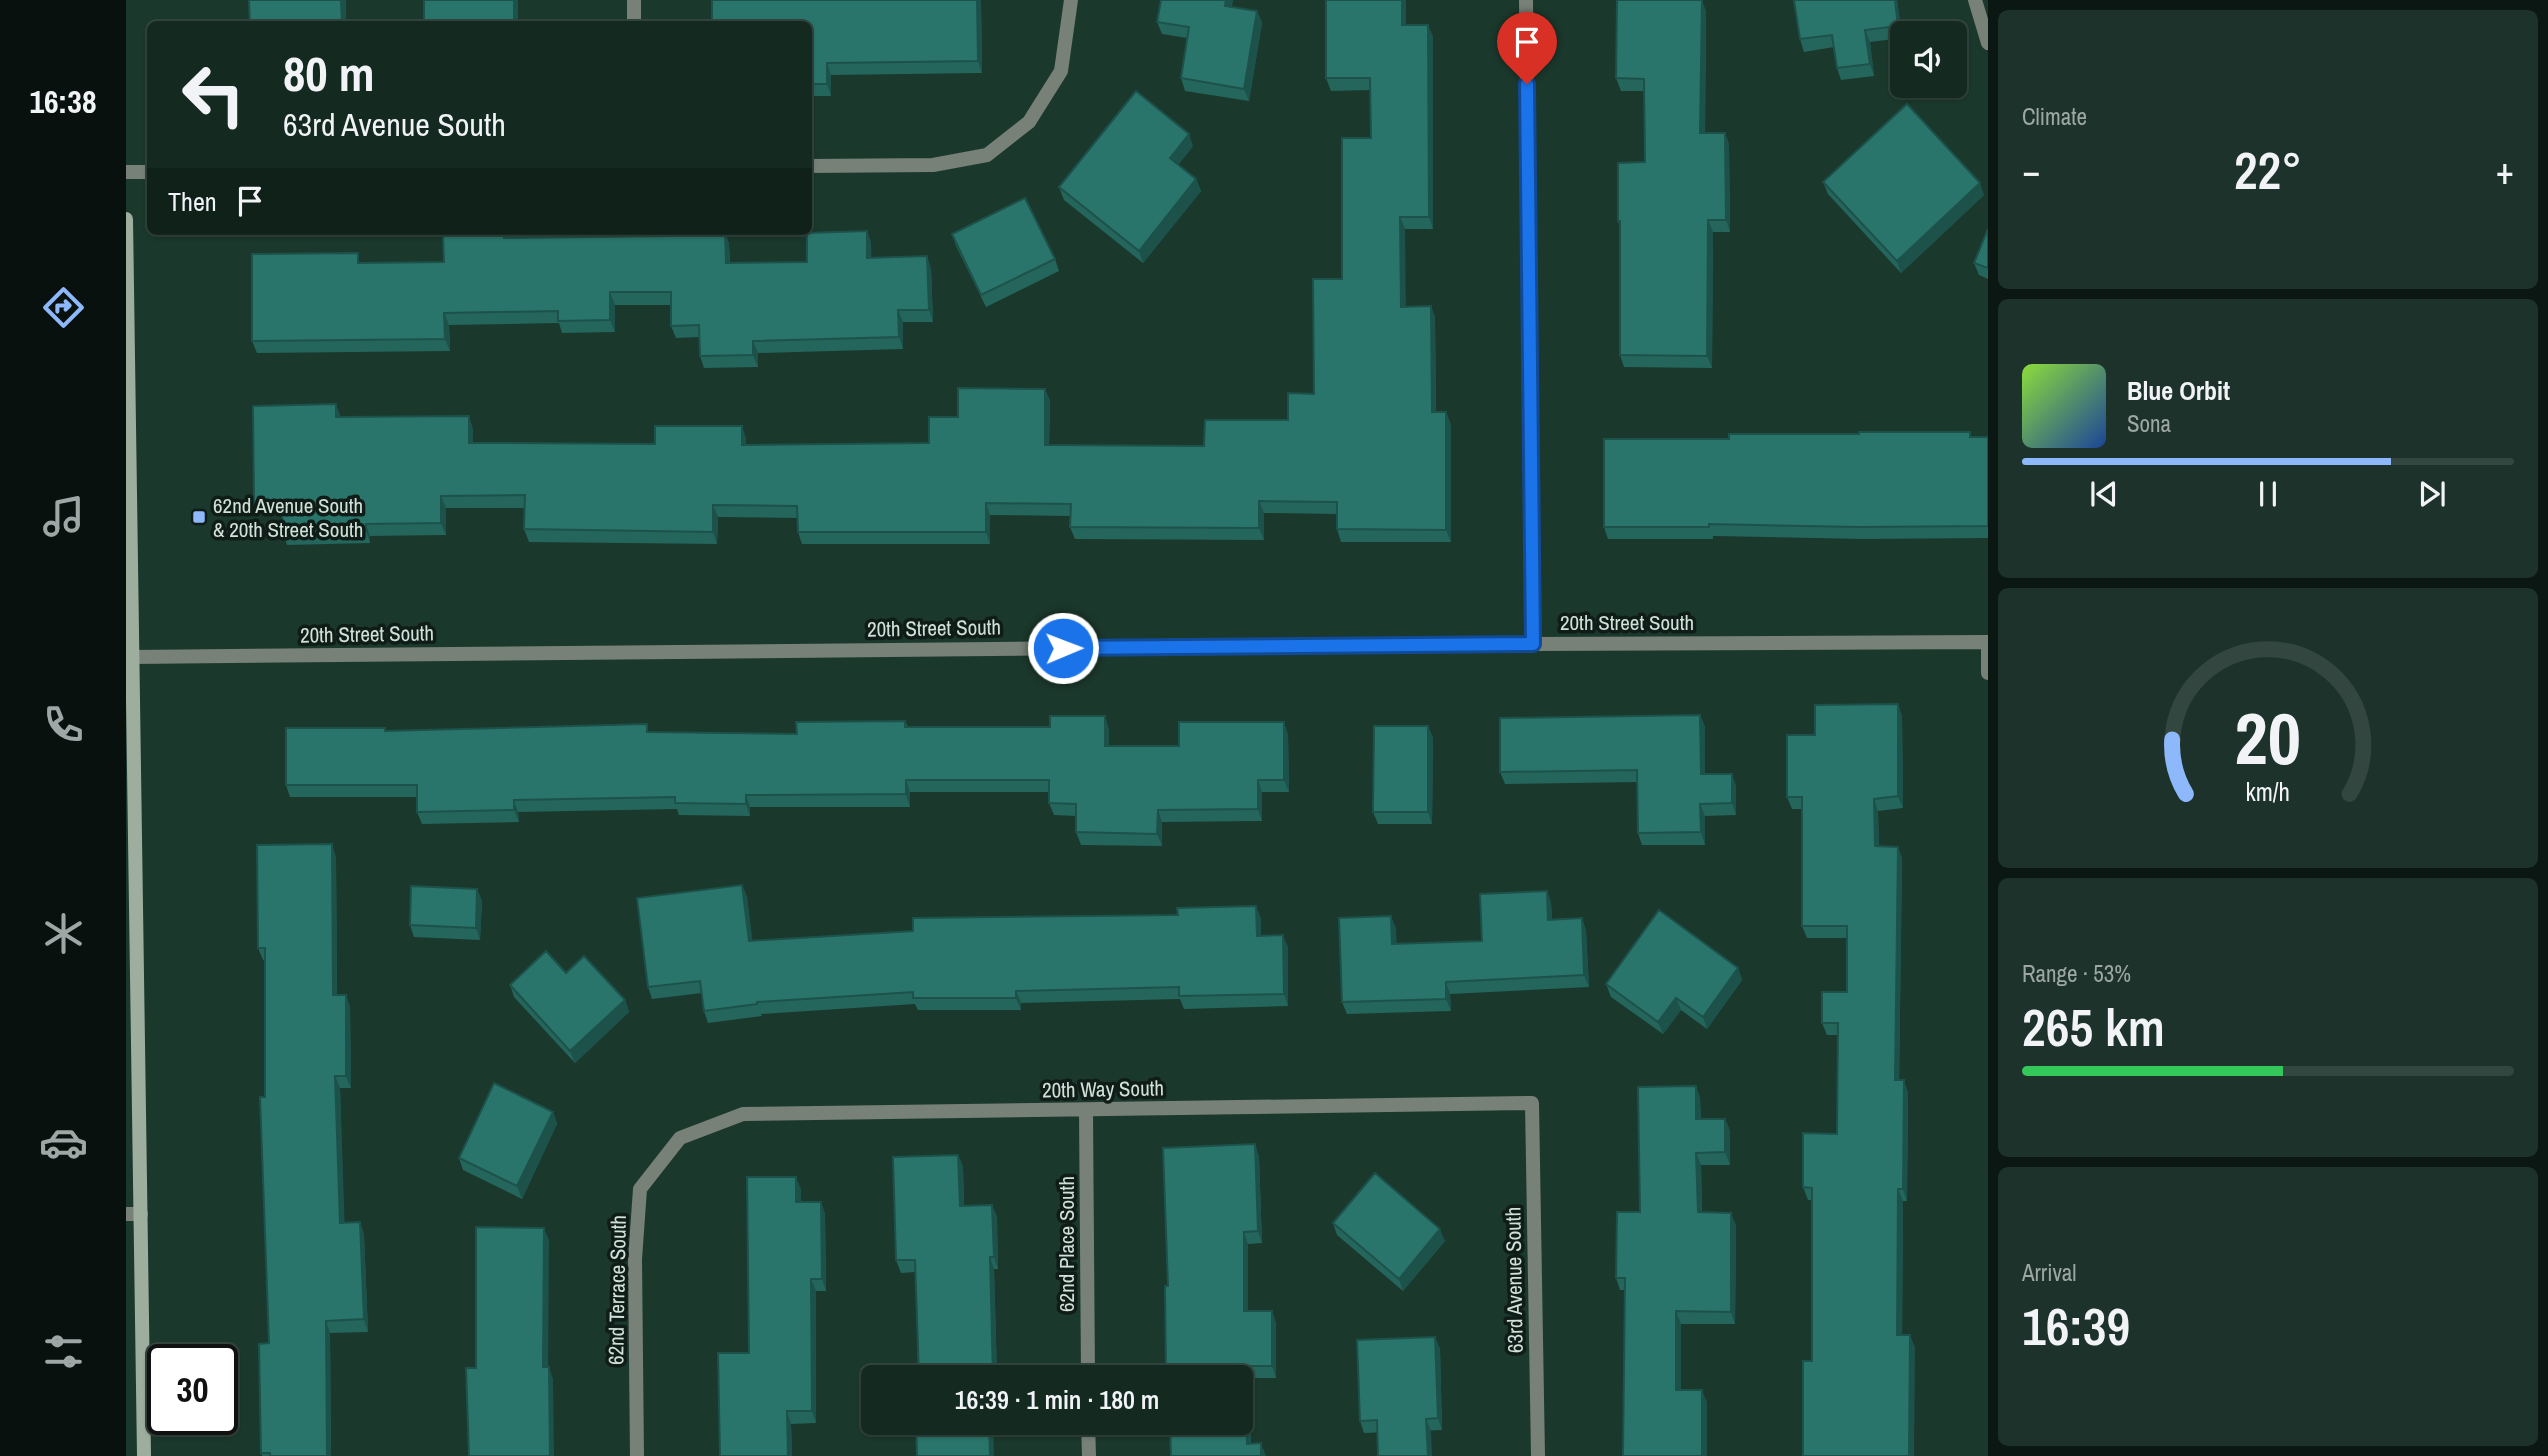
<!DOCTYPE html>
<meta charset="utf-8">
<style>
body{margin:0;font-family:"Archivo Narrow",sans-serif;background:#1d322a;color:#f1f3f6;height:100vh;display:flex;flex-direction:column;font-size:26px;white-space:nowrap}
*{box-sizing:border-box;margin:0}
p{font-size:23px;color:#9da7a5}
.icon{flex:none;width:38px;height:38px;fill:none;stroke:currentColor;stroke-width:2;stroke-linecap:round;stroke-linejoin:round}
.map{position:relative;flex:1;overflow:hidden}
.panel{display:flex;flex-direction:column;gap:10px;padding:10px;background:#0b1712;width:560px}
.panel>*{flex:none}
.hud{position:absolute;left:21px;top:21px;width:665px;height:214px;border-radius:10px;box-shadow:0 2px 5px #0004,0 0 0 2px #33463f;background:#142a21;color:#f1f3f6;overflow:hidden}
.buttons{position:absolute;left:1764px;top:21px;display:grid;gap:14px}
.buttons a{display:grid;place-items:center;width:77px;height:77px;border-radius:10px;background:#142a21;box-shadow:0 2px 5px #0004,0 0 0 2px #33463f;font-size:35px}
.speed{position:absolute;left:21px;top:1344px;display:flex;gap:14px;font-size:35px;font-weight:700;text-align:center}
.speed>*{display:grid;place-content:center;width:91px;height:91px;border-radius:50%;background:#142a21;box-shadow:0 2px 5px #0004,0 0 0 2px #33463f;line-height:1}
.speed .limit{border:4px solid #111;border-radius:10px;background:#fff;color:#111}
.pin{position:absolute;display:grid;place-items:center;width:60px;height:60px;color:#fff;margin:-72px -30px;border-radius:50% 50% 50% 0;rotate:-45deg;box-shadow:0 0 7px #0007}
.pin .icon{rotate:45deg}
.me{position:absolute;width:77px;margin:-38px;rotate:89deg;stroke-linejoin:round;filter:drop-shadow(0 0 5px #0008)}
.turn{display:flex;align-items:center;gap:24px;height:147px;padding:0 21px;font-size:32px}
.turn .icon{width:91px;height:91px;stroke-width:2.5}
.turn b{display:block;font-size:49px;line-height:60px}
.then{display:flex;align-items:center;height:66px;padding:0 21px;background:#0003;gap:14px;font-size:26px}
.big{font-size:52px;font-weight:600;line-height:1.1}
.panel .tile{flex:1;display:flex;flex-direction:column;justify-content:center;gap:10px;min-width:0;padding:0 24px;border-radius:10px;background:#1d322a}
.panel .dial{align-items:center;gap:0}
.dial svg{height:182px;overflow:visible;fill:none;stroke:#33463f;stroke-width:7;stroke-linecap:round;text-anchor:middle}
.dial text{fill:#f1f3f6;stroke:none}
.song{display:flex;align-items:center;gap:21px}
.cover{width:84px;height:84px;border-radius:10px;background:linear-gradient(135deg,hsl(90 70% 55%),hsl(220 70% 35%))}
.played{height:7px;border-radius:4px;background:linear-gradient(90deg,#8db9fc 75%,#33463f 75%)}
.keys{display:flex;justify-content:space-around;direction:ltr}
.heat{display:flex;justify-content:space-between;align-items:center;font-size:38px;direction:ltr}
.charge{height:10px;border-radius:5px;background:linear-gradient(90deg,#34c759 53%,#33463f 0)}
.trip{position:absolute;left:735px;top:1365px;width:392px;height:70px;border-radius:10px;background:#142a21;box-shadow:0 2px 5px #0004,0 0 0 2px #33463f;font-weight:600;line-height:70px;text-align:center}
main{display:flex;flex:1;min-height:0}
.menu{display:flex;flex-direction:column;width:126px;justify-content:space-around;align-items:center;background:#08110d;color:#9da7a5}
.menu .icon{width:49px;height:49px}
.menu .active{color:#8db9fc}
.menu b{font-size:32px;color:#f1f3f6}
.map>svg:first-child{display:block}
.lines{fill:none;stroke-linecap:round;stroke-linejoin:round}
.lane{stroke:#778177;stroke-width:14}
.street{stroke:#778177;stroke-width:14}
.secondary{stroke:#9eae9e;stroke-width:14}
.wall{fill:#24655c}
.shaded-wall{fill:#1d524b}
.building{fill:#2a756b;stroke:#1d524b;stroke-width:2}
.route-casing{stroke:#114b97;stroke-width:18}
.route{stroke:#1a73e8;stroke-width:12}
.poi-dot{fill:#8db9fc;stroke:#101c17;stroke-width:2.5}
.labels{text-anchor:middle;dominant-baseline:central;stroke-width:7;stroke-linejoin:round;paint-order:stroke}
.poi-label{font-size:21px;fill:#d0e1d9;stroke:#101c17;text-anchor:start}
.street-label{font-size:21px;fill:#d0e1d9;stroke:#101c17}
</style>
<main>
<nav class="menu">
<b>16:38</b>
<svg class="icon active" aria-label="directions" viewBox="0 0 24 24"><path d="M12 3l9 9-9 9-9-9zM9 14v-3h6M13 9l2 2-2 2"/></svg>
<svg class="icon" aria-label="music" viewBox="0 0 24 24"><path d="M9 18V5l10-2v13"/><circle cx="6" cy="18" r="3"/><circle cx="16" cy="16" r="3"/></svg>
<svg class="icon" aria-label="phone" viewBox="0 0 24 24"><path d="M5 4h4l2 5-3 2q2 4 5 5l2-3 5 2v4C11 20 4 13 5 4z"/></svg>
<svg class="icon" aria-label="climate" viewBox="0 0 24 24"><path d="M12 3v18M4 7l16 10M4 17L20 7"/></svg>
<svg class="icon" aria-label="car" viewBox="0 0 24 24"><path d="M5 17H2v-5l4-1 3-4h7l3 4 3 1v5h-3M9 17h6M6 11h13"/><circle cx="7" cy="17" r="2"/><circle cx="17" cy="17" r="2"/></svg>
<svg class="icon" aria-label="filters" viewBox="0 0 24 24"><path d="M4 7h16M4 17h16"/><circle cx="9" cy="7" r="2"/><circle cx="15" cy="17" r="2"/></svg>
</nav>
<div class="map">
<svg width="1862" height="1456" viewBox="0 0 1862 1456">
<rect width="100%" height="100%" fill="#1b382c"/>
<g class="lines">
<path class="lane" d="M0,1214h15"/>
<path class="street" d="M508,0v24
M1400,0l7,644
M1849,0l13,43
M682,166l125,-1 54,-10 42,-33 32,-51 10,-71
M0,172h24
M1862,642v31
M6,657l1401,-13 455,-2
M960,1110l2,267
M962,1423l1,33
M511,1456l-2,-197 5,-70 40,-51 63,-24 789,-11 6,353"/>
<path class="secondary" d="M0,219l18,1237"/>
</g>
<path class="wall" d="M855,0l1,73 -151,2v21h-23v-72z
M1035,0h72l-2,7 26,4 5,12 -13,78 -64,-10 -4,-13 6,-40 -25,-4 -5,-12z
M1280,0v25h22l5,12v192h-28v78l26,-1 4,12 1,94h10l5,13v117h-110l-4,-13v-15l-73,-1v27l-189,-1 -5,-12 1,-11 -81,-1v29h-188l-4,-12v-14l-80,-1 -1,27 -188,-2 -5,-13 1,-21h-79v27l-76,1v7l-83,2 -4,-12 -1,-20h-23l-5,-12 87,-84 132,12v14l182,1 91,-6v7l183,-2 29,-26 87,-28 5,12 -1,44 155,1 84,-26 26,-26 28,-115 29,-141 -1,-48 -39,1 -5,-13z
M1771,0l5,38 -32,4 4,34 -33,4 -4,-12 -3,-21 -30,5 -4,-13z
M1580,11l-1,122h20l4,12 1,87h-17l-1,136 -88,-1 -4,-12v-128l-2,-6 27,-59 -1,-71h-23l-5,-13z
M1067,146l-15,19 18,14 5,12 -58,72 -79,-63 -5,-13z
M1697,182l161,13 -83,78 -73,-79z
M1862,229v50l-9,-4 -5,-12z
M741,231l4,12v15l60,10 2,54h-30v27l-145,4v14l-54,1 -4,-12 -1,-19 -23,1 -5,-12v-21h-56v27l-53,1 -3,-10 -110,2 1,26 -193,2 -5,-12 109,-78 83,-1 62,-24 164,-2 55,-4 4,12 1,19 77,-1z
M826,234l103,25 4,12 -73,36 -30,-61z
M1844,432l1,5h17v101l-125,1 -150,-3v3h-105l-4,-12 125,-88 130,-5z
M1772,704l4,13 1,91 -25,3 1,35 19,1 4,12 -3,221 9,12 -1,109h-4l-1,134 13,12 -103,14v-161h-4l-5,-13 34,-53 1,-99h-11l-5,-12 25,-31v-54h-40l-5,-12v-117h-10l-5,-12 28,-62z
M1574,715l5,12v47l31,12v29l-31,1v29h-63l-4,-12 -1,-51 -132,2 -5,-12z
M779,721l3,6 201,2v17h70l109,-12 1,58h-27v29l-100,1v24l-81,-1 -5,-13v-16l-22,-1 -5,-12v-11h-139v15h-160v9l-71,-1 -2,-6 -159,3 1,10 -97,2 -5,-12v-15h-127l-4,-12 99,-57 1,3 411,3z
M1302,726l5,12 -1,86h-54l-5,-12z
M210,857l1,138h9l4,12 1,81h-11l4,135 16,-1 4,13 4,97 -38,1 1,123h-69l-1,-3 8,-110 -4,-246v-137h-2l-5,-12z
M616,885l5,12 5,44 509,-23v18l27,11v59l-104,3 -4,-10 -159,4v7h-103l-3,-6 -154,10 1,2 -54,7 -4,-12 -2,-18 -50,6 -4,-12z
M351,889l5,12 -2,39 -66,-3 -4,-12z
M1421,891l4,12 1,16 30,-1 4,13 3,56 -139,7 1,17 -104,3 -5,-12 54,-74v16l86,-3z
M1612,968l4,12 -35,49 -26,-19 -18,24 -52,-37 -5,-13z
M384,985l115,15 4,12 -54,51 -61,-66z
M1570,1086l4,12 1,21h24l5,12v34h-29l1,47 34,13 -1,99h-54v66l26,12v54l-83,-166h-4l-4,-12 24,-66z
M427,1112l4,12 -35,75 -59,-29 -4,-12z
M1129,1144l4,13 3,86 -14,1v67h24l4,13v54h-26l1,66 15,12 -96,-33 -2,-137z
M832,1155l5,12 1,39 28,-1 5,12 1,52h-4l3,108h-79l-2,-105 -15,1 -5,-13z
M675,1189v13h20l4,12 1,77h-10v132l-25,1 1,32h-72z
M1207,1223l112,18 -42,50 -66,-56z
M1309,1337l5,12 2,81 -78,3 -4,-12z"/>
<path class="shaded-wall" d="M215,0h5v24h-4z
M388,0h4v24h-4z
M851,0h4l1,73 -4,-12z
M1100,0h7l-3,18 -5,-12z
M1276,0h4v37l-4,-12z
M1576,0l4,11 -1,134 -5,-12z
M1769,0h2l5,37 -4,-11z
M1131,11l5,12 -13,78 -5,-12z
M1302,25l5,12v192l-4,-12z
M1739,30l5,12 4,34 -4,-12z
M701,63l4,12v21l-4,-12z
M1599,133l4,12 1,87 -4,-12z
M1063,134l4,12 -19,24 -4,-12z
M1070,179l5,12 -58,72 -4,-12z
M1854,183l4,12 -83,78 -4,-12z
M1274,217l5,12 1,90 -5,-12z
M1582,220l5,12 -1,136 -5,-12z
M741,231l4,12 1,27 -5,-12z
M599,232l4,12 1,31 -4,-12z
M801,256l4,12 2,54 -4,-12z
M484,292l5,13v27l-5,-12z
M1305,306l4,12 1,107 -4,-13z
M772,310l5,12v27l-4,-12z
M318,313l5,12 1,26 -5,-12z
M627,341l5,12v14l-5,-12z
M919,389l5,12 -1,56 -4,-12z
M210,404l5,13v12l-5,-12z
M1320,412l5,13v117l-5,-12z
M343,416l4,13v26l-4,-12z
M616,426l4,12v19l-4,-12z
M315,496l5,12v27l-5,-12z
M1133,501l5,12v27l-5,-12z
M860,503l4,12v29l-4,-12z
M587,505l5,12 -1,27 -4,-12z
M240,524l4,12v7l-4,-12z
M1772,704l4,13 1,91 -5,-12z
M1574,715l5,12v59l-4,-12z
M979,716l4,13v29l-4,-12z
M1158,722l4,12 1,58 -5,-12z
M1302,726l5,12 -1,86 -4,-12z
M1606,774l4,12v29l-4,-12z
M780,780l4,12v15l-4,-13z
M1132,780l4,12v29l-4,-12z
M620,795l4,12v9l-4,-12z
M1748,799l4,12 1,47 -4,-12z
M388,800l4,12 1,10 -5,-12z
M1574,804l5,12v29l-4,-13z
M1032,810l4,12v24l-5,-12z
M206,844l4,13 1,150 -4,-12z
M1772,847l4,12 -3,233 -4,-12z
M616,885l5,12 7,56 -5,-12z
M351,889l5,12 -2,39 -4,-12z
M1421,891l4,12 2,29 -5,-12z
M1130,906l5,12v30l-4,-12z
M1265,916l5,12 1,28 -5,-12z
M1456,918l4,13 3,56 -5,-12z
M1157,935l5,12v59l-4,-12z
M1612,968l4,12 -35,49 -4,-12z
M1320,982l4,12 1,17 -5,-12z
M890,991l5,12v7l-5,-12z
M220,995l4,12 1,81 -5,-12z
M1550,998l5,12 -18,24 -5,-12z
M499,1000l4,12 -54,51 -5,-12z
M209,1076l5,12 5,147 -5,-12z
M1778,1080l4,12 -1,109 -4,-12z
M1570,1086l4,12 1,33 -5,-12z
M427,1112l4,12 -35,75 -5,-13z
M1599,1119l5,12v34l-5,-13z
M1129,1144l4,13 3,86 -4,-12z
M1570,1153l5,12 1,60 -4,-13z
M832,1155l5,12 1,52 -4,-13z
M670,1177l5,12v25l-5,-12z
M1772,1189l5,12 -1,146 -5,-12z
M695,1202l4,12 1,77 -4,-12z
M866,1205l5,12 1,52 -4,-12z
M1605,1213l5,12 -1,99 -4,-12z
M234,1222l4,13 4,97 -4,-13z
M418,1228l5,12 -1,139 -5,-12z
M1314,1229l5,12 -42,50 -4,-12z
M1118,1232l4,12v80l-4,-13z
M864,1257l4,12 3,108h-4z
M685,1279l5,12v132l-4,-12z
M1146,1311l4,13v54l-4,-12z
M1550,1311l5,13v78l-5,-12z
M200,1321l4,12 1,123h-4z
M1784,1335l5,12 -1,109h-5z
M1309,1337l5,12 2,81 -4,-12z
M1119,1366l5,12 1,78 -4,-12z
M423,1367l4,12 1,77h-4z
M1576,1390l5,12v54h-5z
M661,1411l4,13 1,32h-4z
M1300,1419l5,12 1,25h-4z
M863,1423h4l1,33h-4z
M1135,1443l5,13h-5z"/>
<path class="building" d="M123,0h92l1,24h-92z
M298,0h90v24h-90z
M586,0h265l1,61 -151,2v21h-19v-60h-96z
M1035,0h65l-1,6 32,5 -13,78 -63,-11 8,-51 -32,-5z
M1200,0h76v25h26l1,192h-29l1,90 30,-1 1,106h14v118l-109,-1v-27l-78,-1v27l-189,-1 1,-23 -85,-1v29h-188l-1,-26 -84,-1v27l-189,-3 1,-34 -84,1v27l-75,1v7l-83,2 -1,-32h-28l-1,-95 83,-2v13l133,-1v27h30l156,1v-18h87v19l187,-2v-26h29v-29l87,1v56l159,1 1,-26h83v-27l26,1 -1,-115h29v-141h29l-1,-60h-44z
M1491,0h85l-2,133h25l1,87h-18l-1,136 -87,-1v-134h-2v-58l27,-1 -1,-83 -28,-1z
M1668,0h101l3,26 -33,4 5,34 -33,4 -5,-33 -32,4z
M1010,91l53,43 -19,24 26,21 -57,72 -80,-64z
M1781,104l73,79 -83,78 -74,-79z
M899,198l30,61 -74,36 -29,-61z
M1862,229v39l-14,-5z
M741,231v27l60,-2 2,54h-31l1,27 -146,4v14l-53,1 -1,-31 -28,1v-34h-61v28l-52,1v-10l-114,2 1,26 -193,2v-87l106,-1v10l86,-1 -1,-26 61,-1v3l166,-2v-3l55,-1 1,31 81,-1v-29z
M1733,432h111v5h18v89l-129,1 -150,-3v3h-105v-88h125v-5h130z
M1772,704v92l-24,3 1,47 23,1 -3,233h9l-1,109h-5l-1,146h13l-1,121h-106v-95h9v-173l-9,-1v-54l34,1 1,-111h-16v-31h25v-66h-45v-129h-15v-62h28v-30z
M1574,715l1,59h31v29l-32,1 1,28 -63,1 -1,-63 -137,2v-54z
M924,716h55v30h74v-24h105v58h-26v29l-100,1 -1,24 -81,-2v-28l-27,-1v-23h-143v14l-160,1v9l-71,-1v-6l-161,3v10l-97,2v-27h-131v-57h99v3l262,-7v8l150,2 -1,-12 109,-1v6h145z
M1248,726h54v86h-55z
M206,844l1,151h13v81h-11l5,147 20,-1 4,97 -38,2 1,135h-57v-3h-9l-2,-109 10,-1 -9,-246h5v-149h-7l-1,-103z
M616,885l7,56 164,-10v-13l265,-3 -1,-7 79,-2 1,30 26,-1 1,59 -105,2v-9l-163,4v7h-103v-6l-156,10v2l-53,7 -4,-30 -52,6 -11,-89z
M285,886l66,3 -1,39 -66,-3z
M1421,891l1,29 34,-2 2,57 -138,7v17l-104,3 -3,-84 52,-2 1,28 90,-3 -2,-47z
M1533,910l79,58 -35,49 -27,-19 -18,24 -52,-38z
M420,951l20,22 18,-17 41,44 -55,51 -60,-66z
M368,1083l59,29 -36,74 -58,-28z
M1570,1086v33h29v33l-29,1 2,59 33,1v99l-55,-1v79h26v66h-79l2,-178h-9l1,-66h23l-2,-125z
M1129,1144l3,87 -14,1v79h28v55h-27l2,78 14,-1v13h-90l-1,-33h71v-46h-75l-1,-91h3l-5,-138z
M832,1155l2,51 32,-1 2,52h-4l3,120h-74l-4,-117h-19l-3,-103z
M1249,1173l65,56 -41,50 -66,-56z
M621,1177h49v25h25l1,77h-11l1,132h-25l1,45h-68l-2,-103h31z
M350,1227l68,1 -1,139h6l1,89h-81l-3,-88h10z
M1309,1337l3,81 -12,1 2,37h-50l-1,-36 -17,1 -3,-81z
M790,1423h73l1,33h-73z"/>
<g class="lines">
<g class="route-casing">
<path id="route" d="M937,648l470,-4 -6,-560"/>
</g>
<use href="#route" class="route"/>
</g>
<rect class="poi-dot" x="66" y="510" width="14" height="14" rx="3.5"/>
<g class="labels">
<g class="poi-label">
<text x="87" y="505">62nd Avenue South<tspan x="87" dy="24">&amp; 20th Street South</tspan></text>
</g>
<g class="street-label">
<text x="1501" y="622">20th Street South</text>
<text transform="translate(808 628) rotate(-1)">20th Street South</text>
<text transform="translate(241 634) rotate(-1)">20th Street South</text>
<text transform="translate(977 1089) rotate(-1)">20th Way South</text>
<text transform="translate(940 1244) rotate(-90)">62nd Place South</text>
<text transform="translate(1388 1280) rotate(-91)">63rd Avenue South</text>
<text transform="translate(491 1290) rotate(-89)">62nd Terrace South</text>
</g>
</g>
</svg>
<div class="buttons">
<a><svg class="icon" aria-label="sound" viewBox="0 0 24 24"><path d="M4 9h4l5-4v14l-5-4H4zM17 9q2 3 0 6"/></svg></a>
</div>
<div class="speed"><div class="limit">30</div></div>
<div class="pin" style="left:1401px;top:84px;background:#d93025"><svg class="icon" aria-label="arrive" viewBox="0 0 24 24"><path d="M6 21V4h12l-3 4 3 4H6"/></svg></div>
<svg class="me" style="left:937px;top:648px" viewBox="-20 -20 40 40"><circle r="17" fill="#1a73e8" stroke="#fff" stroke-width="3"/><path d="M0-11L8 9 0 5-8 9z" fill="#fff"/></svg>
<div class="trip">16:39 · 1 min · 180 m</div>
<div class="hud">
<div class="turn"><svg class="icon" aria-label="left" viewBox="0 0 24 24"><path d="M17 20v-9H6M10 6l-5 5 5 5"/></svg><div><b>80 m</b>63rd Avenue South</div></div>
<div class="then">Then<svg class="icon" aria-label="arrive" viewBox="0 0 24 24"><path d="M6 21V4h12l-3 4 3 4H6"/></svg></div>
</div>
</div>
<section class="panel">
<div class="tile"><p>Climate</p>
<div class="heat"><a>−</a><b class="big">22°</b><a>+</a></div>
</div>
<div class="tile">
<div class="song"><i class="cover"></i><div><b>Blue Orbit</b><p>Sona</p></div></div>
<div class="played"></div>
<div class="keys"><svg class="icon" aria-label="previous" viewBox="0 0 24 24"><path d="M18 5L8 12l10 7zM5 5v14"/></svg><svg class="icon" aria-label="pause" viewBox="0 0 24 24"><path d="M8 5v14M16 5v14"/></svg><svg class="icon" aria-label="next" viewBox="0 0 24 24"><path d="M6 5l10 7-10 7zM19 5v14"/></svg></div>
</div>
<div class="tile dial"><svg viewBox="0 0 100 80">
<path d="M14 69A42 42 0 1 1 86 69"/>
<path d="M14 69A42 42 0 0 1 8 45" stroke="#8db9fc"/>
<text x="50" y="56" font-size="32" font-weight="700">20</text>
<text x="50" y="72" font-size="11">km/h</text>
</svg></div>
<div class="tile"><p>Range · 53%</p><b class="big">265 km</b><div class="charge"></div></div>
<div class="tile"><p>Arrival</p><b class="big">16:39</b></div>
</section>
</main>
